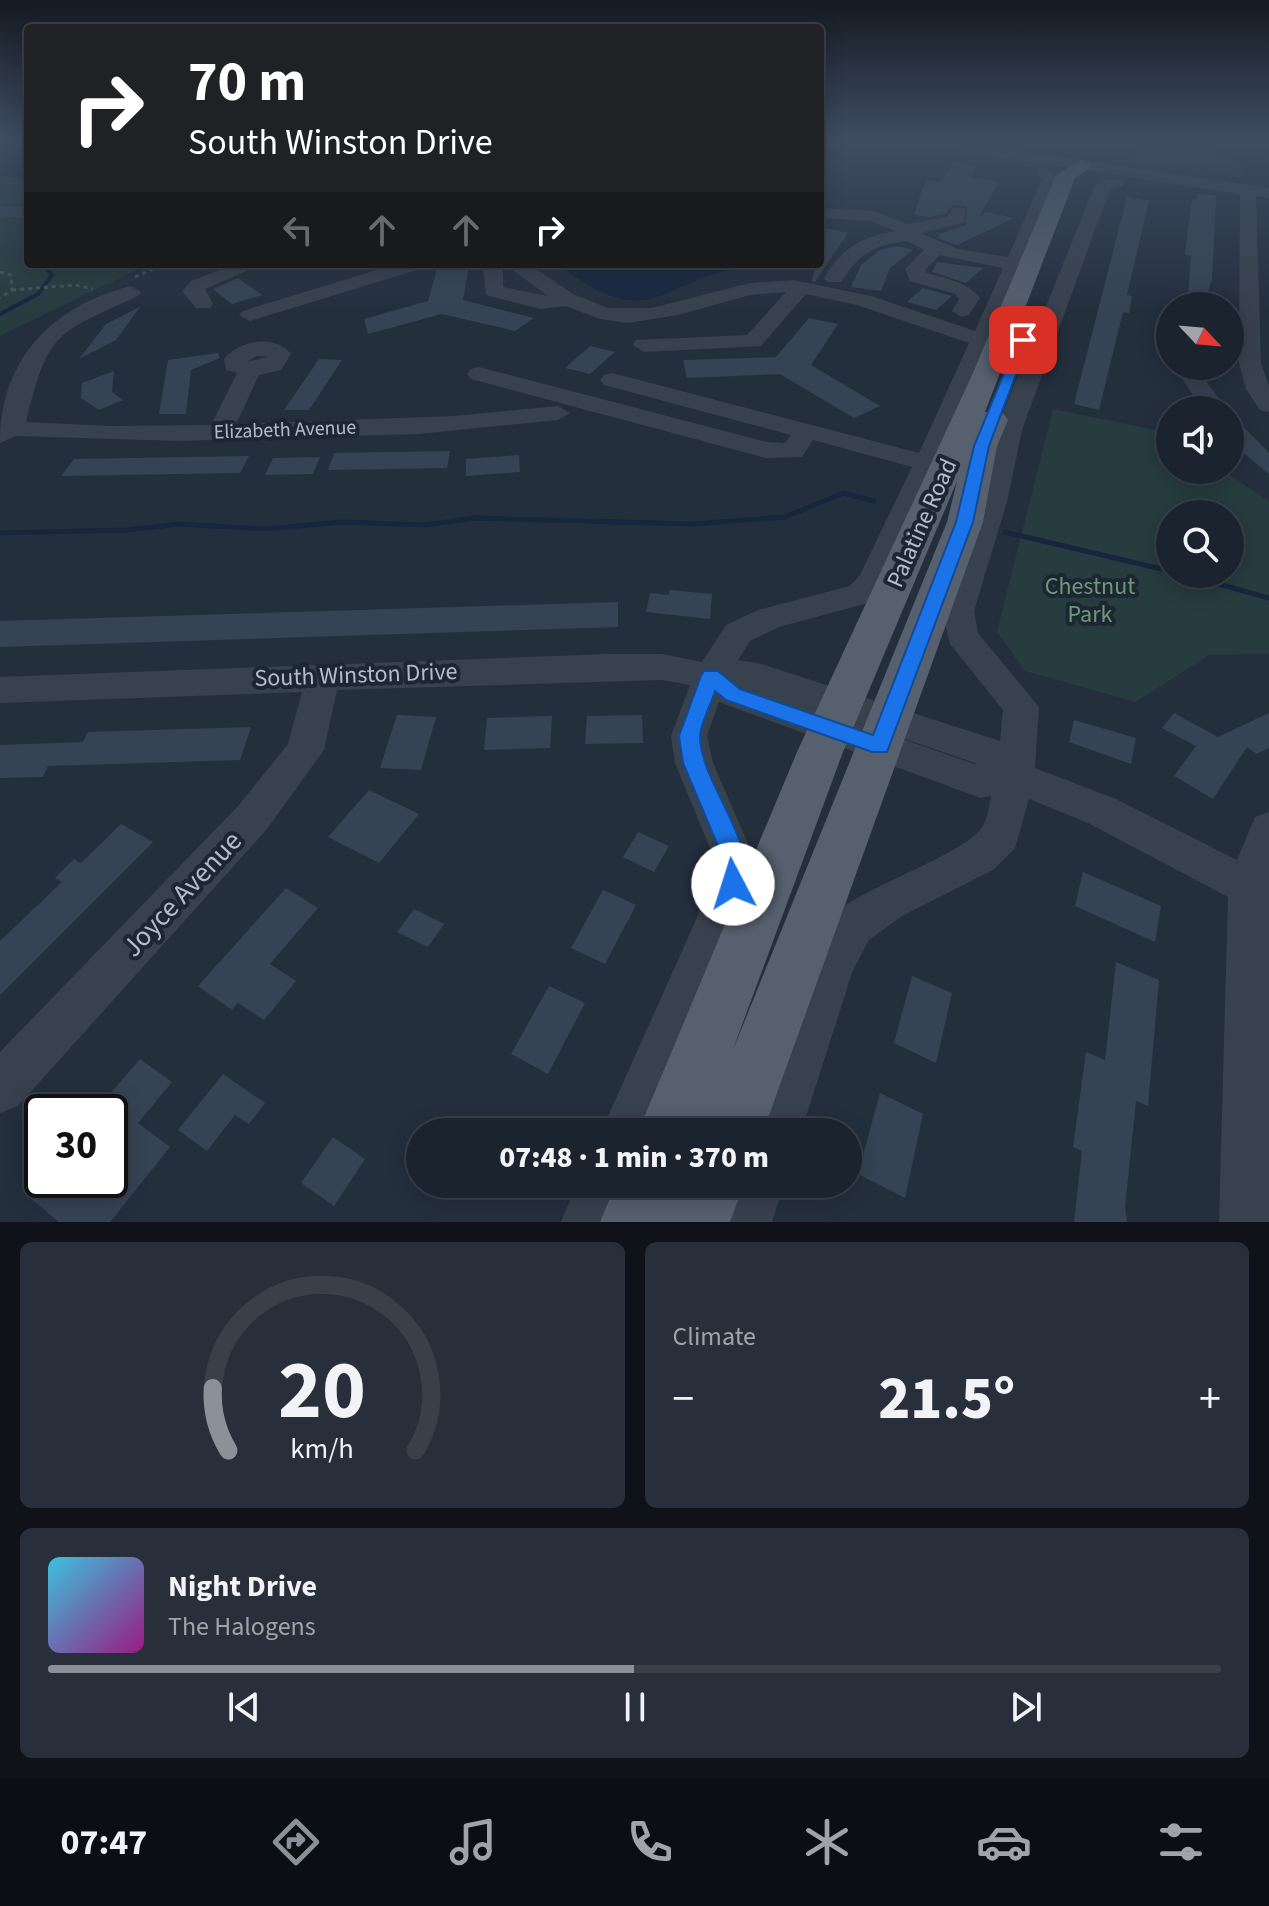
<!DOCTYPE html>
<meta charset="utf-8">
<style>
body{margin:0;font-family:"Source Sans 3",sans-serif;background:#282f3a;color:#f1f3f6;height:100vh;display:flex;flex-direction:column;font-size:30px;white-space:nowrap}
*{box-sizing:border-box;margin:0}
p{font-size:26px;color:#a0a4aa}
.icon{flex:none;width:44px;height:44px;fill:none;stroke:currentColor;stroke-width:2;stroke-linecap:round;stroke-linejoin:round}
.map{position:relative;height:1222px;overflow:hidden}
.drawer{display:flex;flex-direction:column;gap:20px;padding:20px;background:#0f1319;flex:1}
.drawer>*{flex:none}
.top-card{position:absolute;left:24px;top:24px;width:800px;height:244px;border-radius:8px;box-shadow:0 4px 20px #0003,0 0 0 2px #39404a;background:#202124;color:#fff;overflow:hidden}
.needle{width:52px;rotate:116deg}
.buttons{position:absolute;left:1156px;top:292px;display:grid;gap:16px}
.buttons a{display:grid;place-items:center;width:88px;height:88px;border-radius:50%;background:#1b232e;box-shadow:0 4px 20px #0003,0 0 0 2px #39404a;font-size:40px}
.speed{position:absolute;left:24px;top:1094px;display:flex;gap:16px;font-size:40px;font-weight:700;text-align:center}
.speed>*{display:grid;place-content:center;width:104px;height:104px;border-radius:50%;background:#1b232e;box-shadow:0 4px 20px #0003,0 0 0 2px #39404a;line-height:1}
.speed .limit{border:4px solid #111;border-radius:12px;background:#fff;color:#111}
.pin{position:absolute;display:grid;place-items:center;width:68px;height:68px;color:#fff;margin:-34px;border-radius:16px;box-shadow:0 4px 12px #0006}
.me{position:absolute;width:88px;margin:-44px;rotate:355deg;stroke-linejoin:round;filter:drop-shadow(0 0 6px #0008)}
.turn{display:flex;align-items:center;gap:28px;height:168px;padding:0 32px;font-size:36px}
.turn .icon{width:104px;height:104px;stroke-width:2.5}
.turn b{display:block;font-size:56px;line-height:68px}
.lanes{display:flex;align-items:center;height:76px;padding:0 32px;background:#0003;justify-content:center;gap:40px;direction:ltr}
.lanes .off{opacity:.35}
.big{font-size:60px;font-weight:800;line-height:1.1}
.drawer .widget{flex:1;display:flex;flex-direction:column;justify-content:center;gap:12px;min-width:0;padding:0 28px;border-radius:12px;background:#282f3a}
.drawer .dial{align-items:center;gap:0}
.dial svg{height:208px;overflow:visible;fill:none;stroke:#39404a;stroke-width:7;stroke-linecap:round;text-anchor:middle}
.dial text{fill:#f1f3f6;stroke:none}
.song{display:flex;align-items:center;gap:24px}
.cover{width:96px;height:96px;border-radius:12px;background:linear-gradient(135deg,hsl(190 70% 55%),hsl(310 70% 35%))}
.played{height:8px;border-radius:4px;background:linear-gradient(90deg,#8c9099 50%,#39404a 50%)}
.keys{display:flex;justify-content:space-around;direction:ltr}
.heat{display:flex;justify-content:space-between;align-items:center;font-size:44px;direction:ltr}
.drawer .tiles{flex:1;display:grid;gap:20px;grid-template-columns:1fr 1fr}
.widget:last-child{grid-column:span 2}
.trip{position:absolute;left:406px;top:1118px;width:456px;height:80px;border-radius:40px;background:#1b232e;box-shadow:0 4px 20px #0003,0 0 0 2px #39404a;font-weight:800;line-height:80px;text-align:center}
.tabs{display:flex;height:128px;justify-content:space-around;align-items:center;background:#0b0e12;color:#a0a4aa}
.tabs .icon{width:56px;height:56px}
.tabs .selected{color:#8c9099}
.tabs b{font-size:36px;color:#f1f3f6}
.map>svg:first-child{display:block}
.green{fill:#263c3f;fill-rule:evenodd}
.water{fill:#17263c}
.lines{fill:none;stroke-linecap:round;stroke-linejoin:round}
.stream-far1{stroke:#17263c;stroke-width:4}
.stream{stroke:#17263c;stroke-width:5}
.building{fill:#364354}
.path{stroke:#3f5557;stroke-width:3;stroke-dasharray:4 4;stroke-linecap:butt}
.minor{fill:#38414e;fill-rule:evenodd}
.major{fill:#56606e;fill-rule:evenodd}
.route{fill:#1a73e8;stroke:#114b97;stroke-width:2}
.labels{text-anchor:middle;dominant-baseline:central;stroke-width:8;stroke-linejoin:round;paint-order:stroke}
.far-street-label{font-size:20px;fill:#b4bcc9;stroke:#1d2633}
.street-label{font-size:24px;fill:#b4bcc9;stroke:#1d2633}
.park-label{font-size:24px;fill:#6b9a76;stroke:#1d2633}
.near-street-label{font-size:28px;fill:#b4bcc9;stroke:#1d2633}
</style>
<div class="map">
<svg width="1269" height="1222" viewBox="0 0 1269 1222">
<rect width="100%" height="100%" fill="#242f3e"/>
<path class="green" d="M0,139h28v125h121l-149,72z
M1139,139c36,0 77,5 105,30l-2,9 -104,-13 -5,-3z
M1053,409l117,24v37h52l47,31v153l-60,1 -73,47 -111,-31 -28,-39zM1170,514h60v60h-60z"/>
<path class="water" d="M0,139h28v40l-28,-3z
M558,264h214c-18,8 -36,3 -55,9 -20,6 -38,16 -57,23 -39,14 -73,-9 -102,-32z"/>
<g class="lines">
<path class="stream-far1" d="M0,314l38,-20 14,-19 -9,-11"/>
<path class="stream" d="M1005,532l165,39
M0,533l126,-3 53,-6 86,5 77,-7 83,3 50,-7 219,6 91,-7 59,-24 30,8
M1183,574l86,24"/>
</g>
<path class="building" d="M954,162l23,4 -7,11 29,5 -20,34 7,-4 28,6 -57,27 -19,-7 1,-4 27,-9 1,-19 -14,-1 -8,9 -17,3 -14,-2 9,-28 6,-7 11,2z
M1198,193l18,3 -4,83 -7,22 -17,-3 3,-42 -6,-1 7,-56 5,1z
M1127,197l22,4 -22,94 5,1 -3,17 -6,-1 -24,98 -25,-6z
M826,228l22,5 -33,49 -3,-1 4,-17h4z
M897,246l16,4 -23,18 -9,23 -30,-4 10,-22 19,-15z
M937,262l46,6 -17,15 -34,-11z
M469,264l-6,36 71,18 -19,13 -73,-17 -74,20 -4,-15 64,-18 10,-36z
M238,278l24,17 -30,9 -19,-15z
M923,288l29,8 -16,14 -29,-8z
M140,307l-24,33 -37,19 27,-35z
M809,318l29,6 -27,41 69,41 -26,12 -74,-44 -93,4 -4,-18 93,-3z
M590,346l25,6 -25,22 -25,-6z
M218,353l2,5 -29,12 -5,44h-27l9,-54z
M319,359l23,1 -33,50h-25z
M1180,366h23l3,15 18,25 -25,-1 -17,-27z
M114,371l-2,21 11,8 -24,10 -18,-12 1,-15z
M1230,413l39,40v21l-39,-32z
M450,451l-3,17 -119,2 6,-17z
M519,455l1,17 -54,4v-17z
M249,456l-9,17 -179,3 13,-17z
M320,457l-7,17 -48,1 8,-17z
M670,590l42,4 -2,25 -64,-7 4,-19 19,2z
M618,602v25l-618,20v-26z
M1174,713l44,24 51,-24v35l-13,6 -9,-7 -34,52 -39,-23 22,-30 -34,-18z
M397,715l39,2 -15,53 -41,-2z
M642,715l1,28 -58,1 2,-28z
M552,716l-2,32 -66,2 3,-32z
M1074,720l62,18 -5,26 -62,-22z
M251,727l-11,33 -192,6 -5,11 -43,1v-33l83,-3 5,-10z
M369,790l50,24 -40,49 -51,-26z
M121,824l32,18 -153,153v-54l62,-59 -7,-4 19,-19 7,4z
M638,832l31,14 -15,26 -31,-15z
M1083,872l78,34 -6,36 -80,-36z
M286,888l32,20 -48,56 26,17 -32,39 -26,-17 -6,7 -34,-24z
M603,890l33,15 -31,59 -34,-16z
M414,909l30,15 -16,23 -31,-15z
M1116,962l43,18 -11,126 -12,-5 -11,106 2,15h-53l8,-71 -9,-4 13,-95 19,8z
M912,976l40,17 -16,70 -42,-20z
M549,986l36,17 -37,71 -37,-20z
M140,1059l32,23 -34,41 32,24 -60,75h-51l-36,-30 11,-12h76v-68h-16z
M223,1074l42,29 -16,21 -14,-9 -28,36 -29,-21z
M880,1093l43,21 -18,84 -47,-24z
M333,1137l32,22 -31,47 -33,-23z"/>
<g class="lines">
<path class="path" d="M0,272l11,3 1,15 -12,8
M135,277l29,-13
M12,290l63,-5 18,4"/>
<path class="minor" d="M899,139h39l331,49v10l-13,-2 5,167 8,23v26l-9,-2 -14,-21 -7,-26 1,-169 -334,-51z
M1043,167l15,11 -109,267 -65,142 -12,15 -93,25 -29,14 -12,19 20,3 242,78 3,-31 -53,-66 -8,-33 37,-109 17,-72 99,-245 8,-5h20v6l-13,3 -88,241 -15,72 -33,109 4,22 61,74 -4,61 81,31 121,61 18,-43 14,-5v410h-50l9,-325 -140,-74 -59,-24 -14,49 -22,22 -91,46 -33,24 -16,30 -52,162h-52c16,-43 63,-201 93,-224 31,-24 126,-56 141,-82 5,-8 6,-21 8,-30l-10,2 -14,-5 -248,-91 -12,34 6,27 39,90 2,31 -101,248h-52l111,-248v-31l-37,-90 -4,-27 19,-51 -28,-5 -325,10 -13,60 -57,79 -249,277 -18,7v-61l239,-247 49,-61 14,-52 -302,11v-26l608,-23h54l40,8 24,-37 32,-15 92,-24 10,-11 52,-108 -99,-27 -11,17 -36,1 -295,-79 -4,-5 4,-5 8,-2 288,75 18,1 6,-8 -187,-50 -4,-5 4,-5 8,-2 307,80 50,-110 -112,-38 -51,-11 -45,52 -117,6 -11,-7 3,-5 111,-5 39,-43 -36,3 -72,20 -50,8 -28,-4 -34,-13 -26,3 -54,-14 -3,-26 4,-5h42l44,30 35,14h44l98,-25 43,-3 78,16 104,35 28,-63 -63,-13 -15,15 1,3c20,6 41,8 54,25l-11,17 -7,2 -10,-6 7,-12 -4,-5 -45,-13 -5,-12 19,-19 -17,-9c-33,4 -48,13 -66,41h-14l-3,-4c17,-30 38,-41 71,-47l-24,-10 -51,-3v-10l53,3 35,13 39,-7 6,-9h12l-1,15 -44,10 38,16 50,8 34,-78 -7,-7zM508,264l2,4 38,28 -45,-9v-17zM794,701l181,62 2,2z
M0,207h28v10h-28z
M235,264h28l-58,25 8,15 -3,4h-14l-14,-17 9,-10z
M396,264h30l-3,4 -166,51 -7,2 -11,-6 4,-4z
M131,286l10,6 -3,4c-84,39 -89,34 -112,126l86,4 99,-1 26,-52 -11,-3 -2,-11c15,-19 51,-25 67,-5l-10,16 -22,5 -23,49 218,-8 104,-10 12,7 -12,7 -139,14 -240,7 -163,-5 -16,7c0,-84 52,-137 131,-157zM257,356l10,1 -20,5z
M577,1184h55l-16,38h-55z
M730,1184h54l-12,38h-54z"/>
<path class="major" d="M1083,160l10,6 -18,12 -90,234 18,1 5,7 -11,26 -14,76 -220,610h-125l159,-380 176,-379 83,-198zM957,481l-10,41 -215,530 111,-300z
M616,1184h128l-14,38h-130z"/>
</g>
<linearGradient id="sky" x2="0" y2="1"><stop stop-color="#141a22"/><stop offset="0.45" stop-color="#3f4d63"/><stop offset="1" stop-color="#3f4d63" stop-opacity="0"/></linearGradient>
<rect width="1269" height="310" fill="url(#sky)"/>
<path class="route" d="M1019,337l10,3 -40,106 -16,76 -86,230h-15l-146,-52 -11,-9c-4,14 -15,33 -15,47 2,48 62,108 41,154l-8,3 -9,-3 -3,-39 -38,-90 -4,-27 22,-60 3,-5h14l22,18 133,46 83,-213 18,-76z"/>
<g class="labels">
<g class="far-street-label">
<text transform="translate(285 430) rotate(-2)">Elizabeth Avenue</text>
</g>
<g class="street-label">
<text transform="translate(922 523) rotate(-66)">Palatine Road</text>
<text transform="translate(356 675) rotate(-2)">South Winston Drive</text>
</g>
<g class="park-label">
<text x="1090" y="586">Chestnut<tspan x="1090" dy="28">Park</tspan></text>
</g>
<g class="near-street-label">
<text transform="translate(182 894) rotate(-47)">Joyce Avenue</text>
</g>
</g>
</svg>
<div class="buttons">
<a><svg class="needle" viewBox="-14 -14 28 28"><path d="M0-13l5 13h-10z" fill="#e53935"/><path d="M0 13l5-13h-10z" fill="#a0a4aa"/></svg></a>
<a><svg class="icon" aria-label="sound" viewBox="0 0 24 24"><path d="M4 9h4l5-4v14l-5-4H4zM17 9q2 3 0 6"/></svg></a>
<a><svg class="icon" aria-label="search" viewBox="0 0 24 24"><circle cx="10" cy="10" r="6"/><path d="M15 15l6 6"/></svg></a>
</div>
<div class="speed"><div class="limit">30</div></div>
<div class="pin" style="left:1023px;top:340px;background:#d93025"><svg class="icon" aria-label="arrive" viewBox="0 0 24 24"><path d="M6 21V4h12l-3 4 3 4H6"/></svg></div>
<svg class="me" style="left:733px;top:884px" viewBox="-20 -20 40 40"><circle r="19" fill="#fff"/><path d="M0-13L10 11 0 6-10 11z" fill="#1a73e8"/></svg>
<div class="trip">07:48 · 1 min · 370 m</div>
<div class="top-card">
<div class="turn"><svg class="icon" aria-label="right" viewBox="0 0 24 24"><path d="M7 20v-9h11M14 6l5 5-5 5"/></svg><div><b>70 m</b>South Winston Drive</div></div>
<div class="lanes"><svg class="icon off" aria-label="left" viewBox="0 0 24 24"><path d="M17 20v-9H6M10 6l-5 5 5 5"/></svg><svg class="icon off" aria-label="ahead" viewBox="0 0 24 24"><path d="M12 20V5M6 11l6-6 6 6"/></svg><svg class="icon off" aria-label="ahead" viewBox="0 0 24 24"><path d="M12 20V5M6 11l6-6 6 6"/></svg><svg class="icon" aria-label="right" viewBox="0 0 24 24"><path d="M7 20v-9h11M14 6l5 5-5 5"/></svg></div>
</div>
</div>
<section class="drawer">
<div class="tiles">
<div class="widget dial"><svg viewBox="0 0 100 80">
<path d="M14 69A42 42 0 1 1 86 69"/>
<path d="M14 69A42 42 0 0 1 8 45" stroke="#8c9099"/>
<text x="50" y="56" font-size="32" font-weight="700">20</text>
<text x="50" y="72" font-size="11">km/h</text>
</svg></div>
<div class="widget"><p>Climate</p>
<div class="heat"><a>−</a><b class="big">21.5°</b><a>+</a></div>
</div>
<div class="widget">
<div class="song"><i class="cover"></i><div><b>Night Drive</b><p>The Halogens</p></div></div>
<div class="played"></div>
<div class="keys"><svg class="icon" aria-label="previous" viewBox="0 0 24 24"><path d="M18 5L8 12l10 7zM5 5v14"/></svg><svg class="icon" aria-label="pause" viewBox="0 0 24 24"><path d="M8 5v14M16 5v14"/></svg><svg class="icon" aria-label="next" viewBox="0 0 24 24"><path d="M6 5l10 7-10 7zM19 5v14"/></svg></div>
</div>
</div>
</section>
<nav class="tabs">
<b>07:47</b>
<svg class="icon selected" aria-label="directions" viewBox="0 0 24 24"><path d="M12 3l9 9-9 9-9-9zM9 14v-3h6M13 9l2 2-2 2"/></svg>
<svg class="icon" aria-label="music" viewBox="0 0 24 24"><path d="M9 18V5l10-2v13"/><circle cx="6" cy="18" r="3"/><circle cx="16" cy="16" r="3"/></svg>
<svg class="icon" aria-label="phone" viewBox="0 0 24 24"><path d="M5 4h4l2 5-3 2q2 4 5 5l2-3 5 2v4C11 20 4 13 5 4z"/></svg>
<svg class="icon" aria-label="climate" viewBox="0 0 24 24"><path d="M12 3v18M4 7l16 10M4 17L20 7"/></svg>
<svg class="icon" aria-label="car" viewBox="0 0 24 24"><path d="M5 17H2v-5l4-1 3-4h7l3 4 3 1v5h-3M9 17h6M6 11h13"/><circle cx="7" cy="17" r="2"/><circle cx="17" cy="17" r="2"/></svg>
<svg class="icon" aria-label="filters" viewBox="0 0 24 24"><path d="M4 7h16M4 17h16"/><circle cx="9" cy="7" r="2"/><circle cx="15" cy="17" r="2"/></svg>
</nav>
